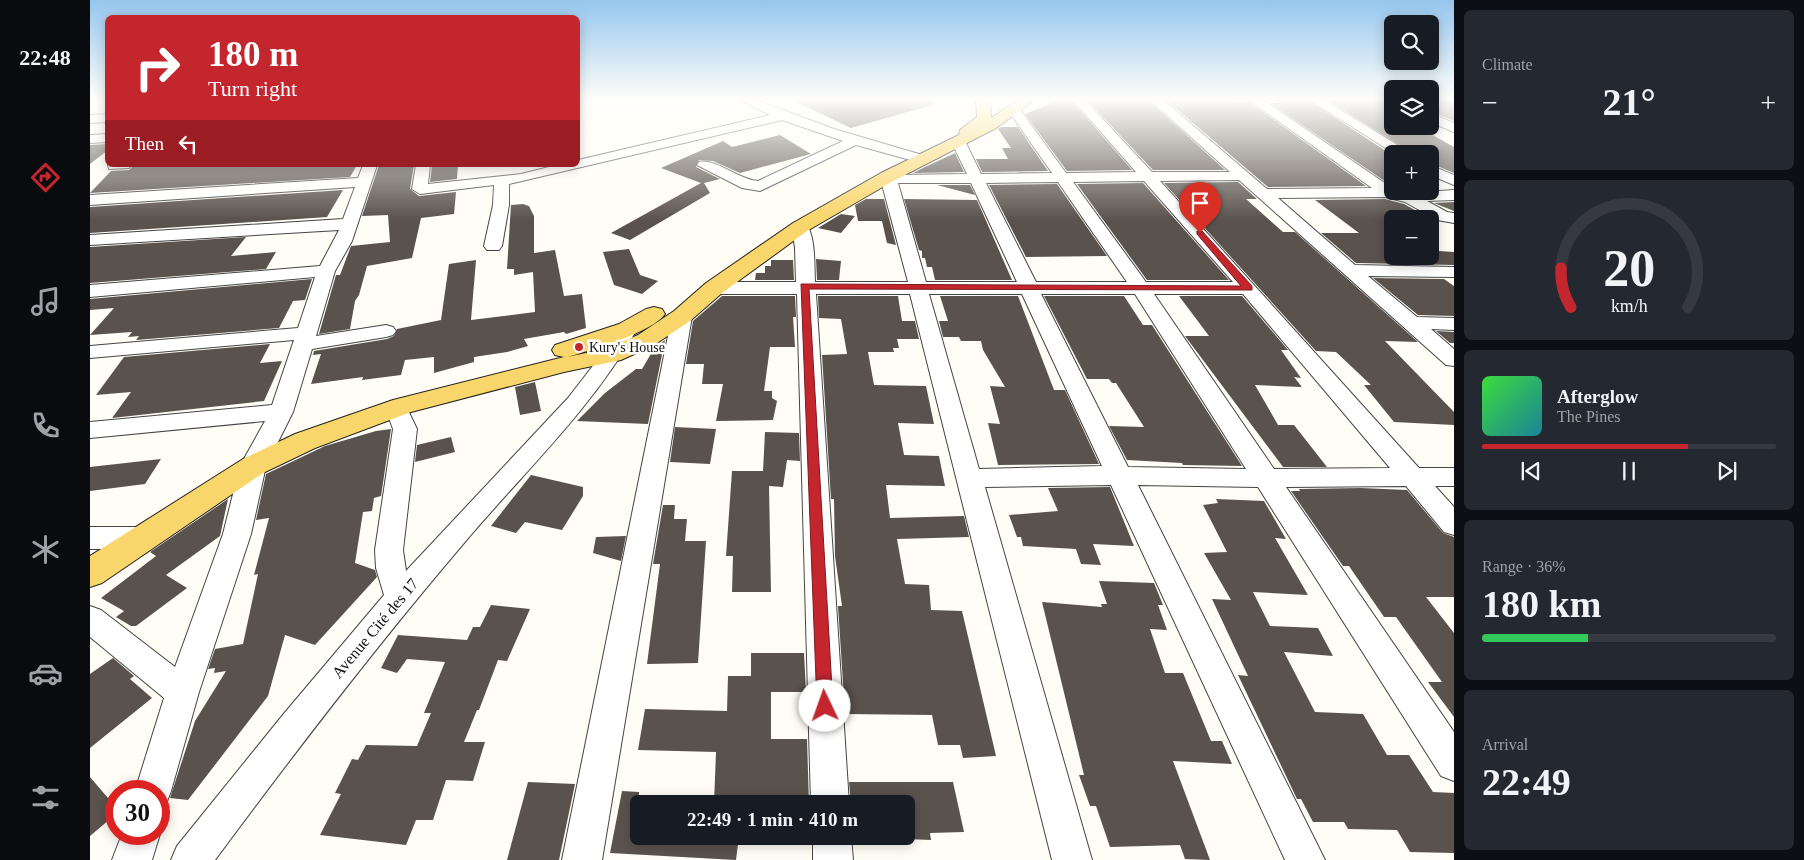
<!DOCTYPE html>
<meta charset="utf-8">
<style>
body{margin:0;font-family:"Times New Roman",serif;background:#242831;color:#f1f3f6;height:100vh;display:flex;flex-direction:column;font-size:19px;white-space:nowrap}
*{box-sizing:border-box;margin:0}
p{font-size:16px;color:#9ea1a6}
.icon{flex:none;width:28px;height:28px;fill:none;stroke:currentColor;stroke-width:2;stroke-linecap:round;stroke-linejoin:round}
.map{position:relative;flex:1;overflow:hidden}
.drawer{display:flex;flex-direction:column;gap:10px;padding:10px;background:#0d0f14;width:350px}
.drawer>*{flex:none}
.hud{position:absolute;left:15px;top:15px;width:475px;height:152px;border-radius:8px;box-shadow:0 2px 12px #0003;background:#c4262e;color:#fff;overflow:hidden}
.tools{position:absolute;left:1294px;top:15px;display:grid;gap:10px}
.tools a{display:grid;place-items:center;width:55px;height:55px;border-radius:8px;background:#171b24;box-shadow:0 2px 12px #0003;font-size:25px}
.speed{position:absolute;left:15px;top:780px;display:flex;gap:10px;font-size:25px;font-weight:700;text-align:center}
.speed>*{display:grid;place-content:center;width:65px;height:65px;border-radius:50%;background:#171b24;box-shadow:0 2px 12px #0003;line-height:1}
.speed .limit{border:8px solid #d22;background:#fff;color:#111}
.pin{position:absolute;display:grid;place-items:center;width:42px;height:42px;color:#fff;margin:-51px -21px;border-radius:50% 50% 50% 0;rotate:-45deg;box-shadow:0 0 5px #0007}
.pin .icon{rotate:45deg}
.me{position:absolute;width:55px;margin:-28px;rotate:357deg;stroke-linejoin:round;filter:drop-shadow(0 0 4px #0008)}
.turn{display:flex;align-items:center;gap:18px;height:105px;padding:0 20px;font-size:22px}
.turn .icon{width:65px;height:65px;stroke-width:2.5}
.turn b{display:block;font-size:35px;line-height:42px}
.then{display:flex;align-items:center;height:48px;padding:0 20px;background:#0003;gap:10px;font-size:19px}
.big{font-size:38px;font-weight:600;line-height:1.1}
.drawer .widget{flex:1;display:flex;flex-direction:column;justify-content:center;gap:8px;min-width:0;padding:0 18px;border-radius:8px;background:#242831}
.drawer .dial{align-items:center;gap:0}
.dial svg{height:130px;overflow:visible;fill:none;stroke:#363941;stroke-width:7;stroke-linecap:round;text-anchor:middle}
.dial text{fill:#f1f3f6;stroke:none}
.song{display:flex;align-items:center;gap:15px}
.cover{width:60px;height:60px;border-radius:8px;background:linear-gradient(135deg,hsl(120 70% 55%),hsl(190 70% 35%))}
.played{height:5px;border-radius:2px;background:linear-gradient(90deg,#c4262e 70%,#363941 70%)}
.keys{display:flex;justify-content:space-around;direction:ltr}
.heat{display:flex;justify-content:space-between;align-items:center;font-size:28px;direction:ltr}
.charge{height:8px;border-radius:4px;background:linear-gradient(90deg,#34c759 36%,#363941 0)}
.trip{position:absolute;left:540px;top:795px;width:285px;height:50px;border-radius:8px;background:#171b24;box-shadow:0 2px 12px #0003;font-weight:600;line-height:50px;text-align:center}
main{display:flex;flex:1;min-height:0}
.dock{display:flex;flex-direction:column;width:90px;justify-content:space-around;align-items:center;background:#090b0e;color:#9ea1a6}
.dock .icon{width:35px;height:35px}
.dock .current{color:#c4262e}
.dock b{font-size:22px;color:#f1f3f6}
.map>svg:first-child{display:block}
.building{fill:#5a524d}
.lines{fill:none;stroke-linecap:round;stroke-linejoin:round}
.minor-casing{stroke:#444;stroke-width:2}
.major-casing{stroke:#222;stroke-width:2}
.minor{fill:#fff;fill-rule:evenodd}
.major{fill:#f9d66b;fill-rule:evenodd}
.route{fill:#c4262e;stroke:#7f191e}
.poi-dot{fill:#c4262e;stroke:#fff;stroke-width:2}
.labels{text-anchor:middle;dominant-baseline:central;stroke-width:5;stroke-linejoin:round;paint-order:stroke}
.poi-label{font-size:14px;fill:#111;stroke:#fff;text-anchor:start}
.near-street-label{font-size:16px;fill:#111;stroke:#fff}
</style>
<main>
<nav class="dock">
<b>22:48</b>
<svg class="icon current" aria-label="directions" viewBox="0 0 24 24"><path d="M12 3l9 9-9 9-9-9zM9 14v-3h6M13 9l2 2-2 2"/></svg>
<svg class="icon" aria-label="music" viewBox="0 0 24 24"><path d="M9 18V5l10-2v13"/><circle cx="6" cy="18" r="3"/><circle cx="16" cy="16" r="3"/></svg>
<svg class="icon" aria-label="phone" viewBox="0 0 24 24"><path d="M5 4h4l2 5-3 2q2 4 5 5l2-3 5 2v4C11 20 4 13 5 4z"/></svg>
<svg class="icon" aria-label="climate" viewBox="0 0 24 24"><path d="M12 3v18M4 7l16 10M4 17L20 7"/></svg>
<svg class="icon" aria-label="car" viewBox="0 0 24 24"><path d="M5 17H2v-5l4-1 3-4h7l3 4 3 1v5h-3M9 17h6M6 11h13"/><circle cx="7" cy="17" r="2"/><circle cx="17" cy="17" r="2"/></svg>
<svg class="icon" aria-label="filters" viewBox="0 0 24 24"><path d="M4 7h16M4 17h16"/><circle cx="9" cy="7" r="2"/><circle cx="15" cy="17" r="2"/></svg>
</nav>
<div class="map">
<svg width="1364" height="860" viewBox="0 0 1364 860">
<rect width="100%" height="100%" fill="#fffdf5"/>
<path class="building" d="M702,100h140l1,5 -82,23z
M957,100h24l61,70 -65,1 -42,-57 25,-10z
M997,100h61l77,70h-72z
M1076,100l83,2 117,84 -98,1z
M1186,100h32l84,55v31l-122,-83h10z
M1237,100h65v26h38v-2l10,4h-20l34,19v26l-24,-10v-9h-16z
M1340,100h24v21l-24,-10z
M911,127h17l30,44 -66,1 -6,-13h32l-6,-11h9l-13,-19z
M690,135l31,19 -71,19 -27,-12 -14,-1 -3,7 24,12 -16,4 6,10 -80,47 -19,-7 90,-50 -40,-15 62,-27 9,6z
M18,144v6l-18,14v-19z
M865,153l9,19 -51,1 12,-6z
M267,165l-7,12 -260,16 21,-22 18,-1 4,-4z
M289,165h35l-4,24 9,7 37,-4 -2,22 -33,4 -9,40 -45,8 -8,29 -4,6 -5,28 -31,5 17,-59h4l11,-29 39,-4 -2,-27 -26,1z
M342,165h26l-1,14 -27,3z
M1148,182l19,17h-11l37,33h12l123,110 -33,-1 69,71v13l-60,-3 -30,-37h7l-35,-33 -20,-1 -152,-168z
M1053,183l86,97h-82l-70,-96z
M967,184l50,72 -81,1 -37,-72z
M847,185h33l5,10z
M253,190l-16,27 -237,16v-26z
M776,199h18l12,46 -9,-2 -5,-22h-24l-3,-16z
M814,199l73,1 35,80h-77l-3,-13h-5l-2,-9h-3v-7l-3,-1z
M1295,199l19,5 25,14 -39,1 2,2v35h38v-11l9,6 15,1v13l-98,-2 -35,-30h38l-44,-33z
M1364,202v9l-20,-8z
M433,204l6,2 5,10v37l21,-3 9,46 18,-2 4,34 -20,6 -2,-2 -40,7 4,7 -21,6 -33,5v5l-40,11v-16l-29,3 -4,15 -39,5 1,-3 -52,7 10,-30 -8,1 1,-4 73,-12 7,-3 3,-7 44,-9 8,-56 27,-4 -5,60 64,-8 -2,-40 -19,3v-6h-7l4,-64z
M751,214l14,2 -14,17 -23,-5z
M156,237l-15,19 45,-4 -10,17 -176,14v-36z
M539,249l11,26 18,6 -16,13 -28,-9 -11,-33z
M726,259l25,2 -2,19h-22z
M681,260h22l1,20h-39l1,-7h9v-7h6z
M1283,278l71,1 10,7v30l-36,-1z
M222,279l-7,21 -12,1 -14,27 -143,12 3,-4 -11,1 4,-5 -42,3 24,-27 -24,2v-11z
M632,296h73l1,21h-3l2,30h-25l-6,44h8v7l5,3 -4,19 -57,1 7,-37h-21l2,-20h-18l7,-43z
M728,296h80l4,25h13l4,18h-22l2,9h-6l1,4h-26l6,33 52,1 8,38 -36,-1 6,32 35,1 6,30 -59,-1 4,33 74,-2 5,21 -72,2 8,45 24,1 2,25 31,1 34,145 -33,2 -3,-13h-22l-6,-30 -87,-1 -7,-108h4l-7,-50 -1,-57h-3l-9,-144 25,-1 -6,-35 -22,-1z
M850,296h78l36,94h11l34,74 -101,1 -10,-42 12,1 -10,-38 15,1 -22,-37 -2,-9h-20l-2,-4h-16l-4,-16h9z
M954,296h80l19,29h9l90,141 -59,-1 -1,-2 -55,-3 -18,-34 35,1 -28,-44h-4l-3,-4h-22z
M1089,296h63l46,54h-7l20,28 -7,-1 8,10 -47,-2 23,40h16l33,42h-44l-98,-131h24z
M1346,331l18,1v11h-4z
M575,340l-17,84 -71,-3 28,-28 31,-24h6l13,-22z
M180,344l-10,19 22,-2 -18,40 -152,17 19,-26 -35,3 28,-38z
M445,382l6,29 -21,4 -5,-28z
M585,427l41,2 -6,35 -40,-2z
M301,429l-10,67 -7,2 -2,13 -9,1 -8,51 20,7 2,7 -62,68 -30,-10 -17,61 -80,104 -18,-2 25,-77 31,-50 -12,2 1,-5 -7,1 7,-20 28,-5 15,-70 -4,1 15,-57 -13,2 10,-46 59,-28 51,-15z
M675,432l34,1 1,28 -13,-1 -4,27 -14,-1 2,106h-39l1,-36h-7l6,-85h31z
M361,437l4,15 -40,10 2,-17z
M71,459l-16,25 -55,7v-24z
M441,475l52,12v9l-21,34 -37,-8 -9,11 -25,-7z
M1020,487l24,59 -41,-2 8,21 -20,-1 -5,-15 -53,-3 -2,-9h-4l-8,-22 49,-4 -10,-23z
M1271,488l46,2 36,43 11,4v60h-28l28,36v84l-26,-35h14l-46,-65h-12l-35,-51h-6l-52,-75h9l-1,-2z
M138,499l-8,37 -54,39 21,13 -51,38h-5l-15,-9 8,-6 -23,-13 55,-42 -6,-4z
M1126,499l48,2 22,38 -11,-1 33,57 -55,-3 17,34 48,2 15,28 -49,-4 31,60 48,2 24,41h22l24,37 21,1v60l-44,-1 -13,-22 -49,-1 -4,-7h-31l-12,-23h-4l-59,-124 10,1 -36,-77 19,1 -27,-47 23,-1 -24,-47 15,-2z
M573,505h12l-1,14h13l-2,22h21l-8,122 -51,1 13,-100h-7z
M536,536l-5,25 -28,-8 3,-16z
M1009,581l55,2 9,22h-5l9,25 -17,-1 15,44h18l28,68h11l10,23 -59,-3 37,99 -25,-1 -5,-14 -70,2 -14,-41h-6l-11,-31h5l-42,-173 60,5 -1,-3h6z
M401,605l39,4 -23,52 -9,-1 -19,50h-2l-13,32h21l-12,39 -27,-1 -13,40h-17l-10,25 -86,-10 21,-41 -6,-1 17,-34 6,1 8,-15 51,1 14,-33h-7l21,-51 -38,-3 -10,14 -16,-5 17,-33 69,5 6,-13h7z
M661,653h53l2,39h-35v47h36l2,65h-95l2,-52 -78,-2 7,-41 82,2 1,-35h23z
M23,658l21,18 -4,3 22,19 -62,50v-74z
M0,777l18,21 8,-8v24l-26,22z
M438,782l47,2 -16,76h-52z
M759,782h104l11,50 -34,1 1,7 -25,-1v-35h-55z
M532,791l17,1v44h100l-3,24 -126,-7z"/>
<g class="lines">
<g class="minor-casing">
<path id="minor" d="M650,100h16l78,29 85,25 2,3 -7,4 -58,-16 -96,46 -18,-3 -45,-23 2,-3c17,-4 40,18 59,19l85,-40 -61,-21 -273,64v21l-7,41 -3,4h-12l-3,-4 9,-41 1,-20 -74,9 -8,-5 4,-24h14l-2,19 93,-10 36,-9h21v-5l192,-45z
M983,100h12l67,72h78l-80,-72h13l104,89 105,-1 -123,-88h14l129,88v3l18,2 44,-3v10l-27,1 20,11 7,1v10l-17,-3 -32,-18 -20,-5 -107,1 77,67 99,2v10l-86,-1 49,41 37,1v12l-23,-1 23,20v17l-8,-1 -207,-185 -79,1 259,287h35v18h-19l19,21v28l-10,-3 -38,-46 -120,1 168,245v49l-13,-5 -183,-289 -120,-2 187,375h-40l-174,-375 -126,2 107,373h-40l-142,-566h-94l33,510h-38l-14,-510h-83l-7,-2 -2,-4 2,-4 7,-2h82l-1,-34 -3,-21 2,-4h12c10,15 8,42 9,59h93l-28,-105 7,-4 6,2 74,-1 -15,-31 7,-4 7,4 15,31 71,-1 -44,-63 2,-3h8l48,66 70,-1zM1054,181l89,101h-87l-73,-100zM968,182l69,100h-91l-50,-99zM808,183h73l46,99h-91zM839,294h93l80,172 -123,3zM951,294h94l111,175 -118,-2zM1064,294h89l147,174 -116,1z
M1220,100h14l88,54h-17z
M1340,113l24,10v9l-24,-10z
M18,114v8l-18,1v-8z
M18,134v8l-18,1v-8z
M18,165h23l-2,3 -20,1z
M273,165h14l-25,76 -17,30 -19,65 70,-11 7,2 3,4 -3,4 -7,2 -74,12 -19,63 -27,54 -15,68 -52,158 -28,99 -5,13 -7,3v-16h-24l29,-93 -74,-61v-31l11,4 74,57 48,-133 17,-68 25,-45 -175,17v-16l182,-17 22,-65 -204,18v-12l208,-18 17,-51 -225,20v-12l230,-19 19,-36 -249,15v-10l253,-16 12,-32 -265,18v-10l268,-17z
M1340,165l24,10v10l-24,-10z
M592,310l7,2 3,4 -90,544h-40l110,-544 3,-4z
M537,323l7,2 3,4c-46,81 -113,143 -173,214 -87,102 -169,209 -249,317h-44l6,-14 105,-130 102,-121 -8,-27 -1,-18 18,-121 -8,-22 3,-5 8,-2 8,2 13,27 -14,121 3,21 162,-173 34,-44 18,-29z
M0,527h52l10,3 4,8 -4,8 -10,3h-52z
M69,831l1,3 -8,26h-40l10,-26h37z
M723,836h38l2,24h-40z"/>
</g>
<g class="major-casing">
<path id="major" d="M886,100h14l1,18 27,-18h11l2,2 -35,26 -103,53 -86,50 -85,62 -32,28 -36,24 -33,15 -57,12 -153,40 -96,36 -52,25 -161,110 -12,4v-31l153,-97 52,-25 98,-34 171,-43 -9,-2 -3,-5 3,-5 64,-21 27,-15 8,-2 8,2 3,5c-12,18 -76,37 -98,43l38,-8 33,-14 36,-24 32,-28 87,-60 88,-50 78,-38 1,-5 17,-13z"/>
</g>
<use href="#minor" class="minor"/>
<use href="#major" class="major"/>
</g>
<linearGradient id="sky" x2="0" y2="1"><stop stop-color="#95c6ee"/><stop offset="0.45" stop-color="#fffefa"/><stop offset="1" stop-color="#fffefa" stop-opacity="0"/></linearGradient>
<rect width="1364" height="220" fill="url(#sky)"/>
<path class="route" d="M1107,231h5l50,55v4l-443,-1 24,417 -2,5 -6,2 -5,-2 -3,-5 -16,-422 440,2 -44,-52z"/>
<circle class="poi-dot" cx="489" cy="347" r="5"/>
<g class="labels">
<g class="poi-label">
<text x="499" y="347">Kury's House</text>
</g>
<g class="near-street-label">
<text transform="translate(285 628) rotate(-50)">Avenue Cité des 17</text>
</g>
</g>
</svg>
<div class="tools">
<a><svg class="icon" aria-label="search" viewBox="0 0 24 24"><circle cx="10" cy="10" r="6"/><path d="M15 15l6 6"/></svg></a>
<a><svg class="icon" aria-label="layers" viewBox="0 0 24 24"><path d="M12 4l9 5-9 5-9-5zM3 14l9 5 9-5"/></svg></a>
<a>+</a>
<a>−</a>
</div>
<div class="speed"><div class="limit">30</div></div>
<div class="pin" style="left:1110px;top:233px;background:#d93025"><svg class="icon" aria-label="arrive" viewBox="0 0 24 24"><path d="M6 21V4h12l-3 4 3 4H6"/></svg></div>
<svg class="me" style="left:735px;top:706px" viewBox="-20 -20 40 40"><circle r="19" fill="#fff"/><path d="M0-13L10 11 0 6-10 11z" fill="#c4262e"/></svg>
<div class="trip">22:49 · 1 min · 410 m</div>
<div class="hud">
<div class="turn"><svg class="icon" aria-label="right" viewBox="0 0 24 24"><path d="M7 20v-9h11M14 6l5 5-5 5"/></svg><div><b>180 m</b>Turn right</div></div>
<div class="then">Then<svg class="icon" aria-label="left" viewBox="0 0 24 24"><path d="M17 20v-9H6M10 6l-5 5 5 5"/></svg></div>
</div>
</div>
<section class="drawer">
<div class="widget"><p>Climate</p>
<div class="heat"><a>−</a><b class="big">21°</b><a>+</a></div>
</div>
<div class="widget dial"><svg viewBox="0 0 100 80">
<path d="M14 69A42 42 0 1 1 86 69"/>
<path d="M14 69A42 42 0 0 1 8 45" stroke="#c4262e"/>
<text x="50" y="56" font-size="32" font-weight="700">20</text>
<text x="50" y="72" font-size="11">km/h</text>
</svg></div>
<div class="widget">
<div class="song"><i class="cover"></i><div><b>Afterglow</b><p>The Pines</p></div></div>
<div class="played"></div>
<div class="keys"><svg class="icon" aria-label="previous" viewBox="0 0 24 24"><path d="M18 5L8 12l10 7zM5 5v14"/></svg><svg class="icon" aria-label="pause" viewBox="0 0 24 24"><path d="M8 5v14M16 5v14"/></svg><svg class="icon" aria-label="next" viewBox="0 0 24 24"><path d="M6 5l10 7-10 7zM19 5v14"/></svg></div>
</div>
<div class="widget"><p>Range · 36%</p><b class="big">180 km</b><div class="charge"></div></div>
<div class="widget"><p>Arrival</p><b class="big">22:49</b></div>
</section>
</main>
